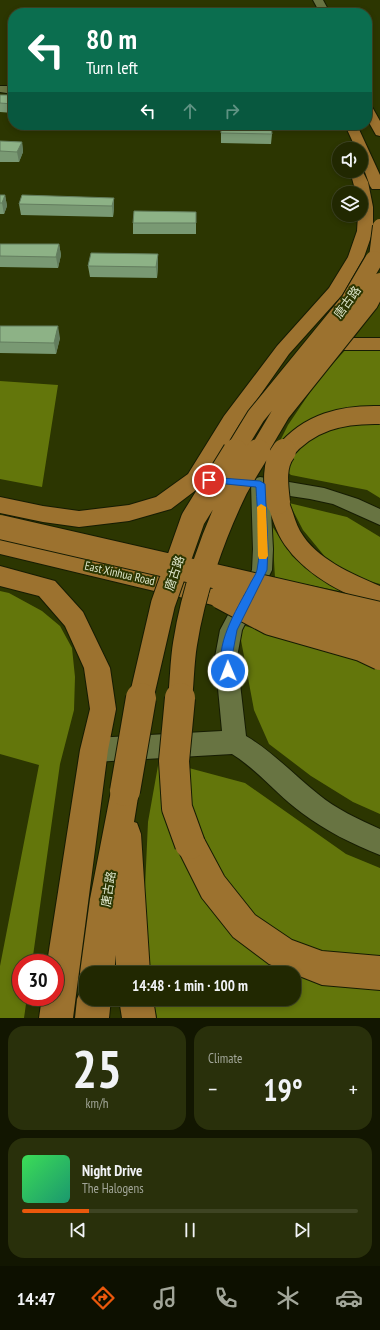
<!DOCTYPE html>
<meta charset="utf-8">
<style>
body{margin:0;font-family:"PT Sans Narrow","Noto Sans SC",sans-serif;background:#29300b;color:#f1f3f6;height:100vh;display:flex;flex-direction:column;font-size:15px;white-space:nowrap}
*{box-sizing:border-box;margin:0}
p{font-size:13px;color:#a2a699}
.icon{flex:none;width:22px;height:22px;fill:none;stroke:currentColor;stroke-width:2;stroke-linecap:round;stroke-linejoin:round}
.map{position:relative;height:1018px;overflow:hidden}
.details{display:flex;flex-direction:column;gap:8px;padding:8px;background:#121601;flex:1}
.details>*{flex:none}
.top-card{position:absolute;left:8px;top:8px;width:364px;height:122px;border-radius:16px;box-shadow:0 2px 6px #0003,0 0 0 1px #3e4423;background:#0b6e4f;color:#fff;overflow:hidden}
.buttons{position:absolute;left:332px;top:142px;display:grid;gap:8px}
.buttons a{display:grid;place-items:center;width:36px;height:36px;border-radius:50%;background:#212801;box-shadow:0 2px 6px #0003,0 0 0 1px #3e4423;font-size:20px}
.speed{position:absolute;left:12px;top:954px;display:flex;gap:8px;font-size:20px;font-weight:700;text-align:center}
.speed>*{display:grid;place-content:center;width:52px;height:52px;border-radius:50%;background:#212801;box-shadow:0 2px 6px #0003,0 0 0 1px #3e4423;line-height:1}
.speed .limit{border:6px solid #d22;background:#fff;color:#111}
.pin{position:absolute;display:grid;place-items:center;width:34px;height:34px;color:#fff;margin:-17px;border:2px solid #fff;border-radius:50%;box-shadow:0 1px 4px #0007}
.me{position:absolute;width:44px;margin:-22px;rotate:359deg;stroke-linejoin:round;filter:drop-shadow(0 0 3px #0008)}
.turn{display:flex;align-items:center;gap:14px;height:84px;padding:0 12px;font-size:18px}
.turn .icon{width:52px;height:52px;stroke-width:2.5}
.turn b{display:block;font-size:28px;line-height:34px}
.lanes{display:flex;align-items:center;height:38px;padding:0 12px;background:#0003;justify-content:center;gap:20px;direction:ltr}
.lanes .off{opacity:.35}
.big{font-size:30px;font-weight:700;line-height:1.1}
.details .widget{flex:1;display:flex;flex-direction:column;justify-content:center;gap:6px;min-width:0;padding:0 14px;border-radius:16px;background:#29300b}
.details .dial{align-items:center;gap:0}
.dial b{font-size:52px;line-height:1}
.song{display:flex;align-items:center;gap:12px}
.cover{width:48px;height:48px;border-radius:6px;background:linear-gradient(135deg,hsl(130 70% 55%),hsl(160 70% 35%))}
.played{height:4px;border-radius:2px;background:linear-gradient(90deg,#ea580c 20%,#3e4423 20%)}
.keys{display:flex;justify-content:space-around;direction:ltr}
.heat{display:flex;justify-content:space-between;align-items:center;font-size:22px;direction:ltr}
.details .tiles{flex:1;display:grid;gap:8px;grid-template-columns:1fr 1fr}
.widget:last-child{grid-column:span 2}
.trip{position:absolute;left:79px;top:966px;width:222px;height:40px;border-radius:16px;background:#212801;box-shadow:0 2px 6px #0003,0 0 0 1px #3e4423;font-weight:700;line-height:40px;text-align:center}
.menu{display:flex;height:64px;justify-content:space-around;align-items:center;background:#0d1000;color:#a2a699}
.menu .icon{width:28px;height:28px}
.menu .active{color:#ea580c}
.menu b{font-size:18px;color:#f1f3f6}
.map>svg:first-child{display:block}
.green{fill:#404d01}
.forest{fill:#63760b}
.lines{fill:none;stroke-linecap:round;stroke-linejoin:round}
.street-casing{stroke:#161c03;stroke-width:2}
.secondary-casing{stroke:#161c03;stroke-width:2}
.primary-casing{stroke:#161c03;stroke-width:2}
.street{fill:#687442;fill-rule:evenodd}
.secondary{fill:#687442;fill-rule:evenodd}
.primary{fill:#9c722f;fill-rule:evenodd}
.primary-bridge-far3-casing{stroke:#161c03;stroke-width:16;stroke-linecap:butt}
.primary-bridge-far2-casing{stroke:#161c03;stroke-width:20;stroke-linecap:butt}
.primary-bridge-far1-casing{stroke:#161c03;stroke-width:26;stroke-linecap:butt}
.primary-bridge-casing{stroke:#161c03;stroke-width:32;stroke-linecap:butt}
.primary-bridge-far3{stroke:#9c722f;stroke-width:14}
.primary-bridge-far2{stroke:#9c722f;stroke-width:18}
.primary-bridge-far1{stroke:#9c722f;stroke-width:24}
.primary-bridge{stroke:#9c722f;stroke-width:30}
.wall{fill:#799973}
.shaded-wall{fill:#637d5e}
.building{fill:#8db286;stroke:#637d5e}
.route{fill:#1a73e8;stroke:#114b97}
.slow{fill:#f59e0b}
.labels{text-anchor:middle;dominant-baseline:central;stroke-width:4;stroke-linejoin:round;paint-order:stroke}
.street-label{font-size:12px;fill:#dee6ca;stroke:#2c3601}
</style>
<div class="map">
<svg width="380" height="1018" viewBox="0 0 380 1018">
<rect width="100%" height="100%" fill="#2c3601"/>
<path class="green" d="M380,302v36l-25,-1z"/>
<path class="forest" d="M348,347l32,2v149l-13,-8 -76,-15 -20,-16 17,-34 31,-46z
M0,381l58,4 -16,102 -42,-8z
M289,503l58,14 33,20v47l-11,-3 -38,-17 -28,-34z
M272,526l20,30 18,15 39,22 -74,-15z
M0,591l9,2 33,18 18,15 12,22 3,29 -1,33 -14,54 -28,199h-11v34h6l-3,21h-24v-52l39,-201 -39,-11z
M238,624l112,31 30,15v144l-27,-12 -42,-26 -42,-32 -15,-34z
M159,760l86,23 101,71 34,14v150h-223l-4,-19h141v-26h-145l-6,-41 5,-110z"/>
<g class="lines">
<g class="street-casing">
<path id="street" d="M260,477l64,11 34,11 22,10v16l-47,-21 -23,-5 -40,-6 3,56 -1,21 -30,60 -5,27 9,79c27,16 48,39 72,58 18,15 40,25 62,35v26c-28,-11 -54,-24 -78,-42 -25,-18 -44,-43 -70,-59l-138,8 -9,-4 -3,-8 3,-8 9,-4 128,-7 -7,-74 5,-27 32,-60 1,-21 -2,-65 2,-5z"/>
</g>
<g class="secondary-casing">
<path id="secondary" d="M313,0h10l7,13h-10z
M0,86h13v8l-13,-2z"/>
</g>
<g class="primary-casing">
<path id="primary" d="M367,104l4,1 9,16v15l-4,-1 -9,-16z
M345,125h12l23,50v14h-8l-2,-3 -9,-25v-12h-5z
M361,168l7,14 5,25v24l-9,26 -22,38 -53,59 -50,71 -35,59 -33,25 -42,12 -50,6 -36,-5 -43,-9v-16l43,9 36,5 50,-6 27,-8 32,-23 36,-58 53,-70 52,-58 19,-31 9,-26 1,-16h3v-22h-5l-6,-22h11z
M319,338h61v12h-61l-6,-2 -3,-4 3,-4z
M278,494l8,2c6,11 8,24 14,35 16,28 52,43 80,55v21c-33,-11 -71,-30 -92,-58 -11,-13 -16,-31 -21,-47l3,-6z
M0,536l221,51 9,3 3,7 -3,7 -9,3 -221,-53z
M0,566l55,15 28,31 27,56 6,41 -8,41 -35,268h-34l3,-21h13v-34h-8l33,-213 10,-41 -6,-41 -19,-42 -26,-30 -39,-10z
M125,777l10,4 4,10 -5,31 3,1 4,11 9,139h-34v-18l-2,18h-28v12l-6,-12 10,-74 21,-108 4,-10z
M190,829l11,4 23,43 31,39 37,25 30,11 58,5v34l-58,-5 -53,-21 -36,-27 -31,-39 -27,-54 4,-11z
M86,985v14h25l-2,19h-34l2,-19 5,-12z
M119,999h34l3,19h-34z"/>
</g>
<use href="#street" class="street"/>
<use href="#secondary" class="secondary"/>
<use href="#primary" class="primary"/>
<g class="primary-bridge-far3-casing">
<path id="primary-bridge-far3" d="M373,261l3,-4 4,-31"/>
</g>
<g class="primary-bridge-far2-casing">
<path id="primary-bridge-far2" d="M234,452l22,-36 94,-115 24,-41
M258,452l23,-39 88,-110 11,-21
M284,452c25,-30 58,-38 96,-37"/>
</g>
<g class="primary-bridge-far1-casing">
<path id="primary-bridge-far1" d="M278,502c-2,-17 -5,-37 6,-51
M0,527l380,87
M221,597l49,26 91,26 19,9
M262,606l118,28
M141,699l22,-95 30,-85 42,-68
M180,699c2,-18 2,-37 5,-55 8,-52 28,-109 51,-156 7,-13 15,-25 22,-37"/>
</g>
<g class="primary-bridge-casing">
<path id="primary-bridge" d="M180,698l-6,63 3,47 13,36
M125,791l16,-93"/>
</g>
<use href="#primary-bridge-far3" class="primary-bridge-far3"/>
<use href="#primary-bridge-far2" class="primary-bridge-far2"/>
<use href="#primary-bridge-far1" class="primary-bridge-far1"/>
<use href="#primary-bridge" class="primary-bridge"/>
</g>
<path class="wall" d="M0,95h13v18l-13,-1z
M221,125l51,9 -1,10 -50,-1z
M0,141l22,1 1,10 -4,10h-19z
M0,195h5l2,11 -3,8h-4z
M114,198v10l-1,9 -92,-2 -2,-11z
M196,212v22h-63v-11z
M0,244h59l2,11 -3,13 -58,-1z
M158,254v11l-1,13 -67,-1 -2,-11z
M0,326l60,12 -4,16 -56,-1z"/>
<path class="shaded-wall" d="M22,142l1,10 -4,10 -2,-10z
M5,195l2,11 -3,8 -2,-11z
M114,198v10l-1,9 -1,-11z
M59,244l2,11 -3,13 -2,-11z
M158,254v11l-1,13 -1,-11z
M58,326l2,12 -4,16 -2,-11z"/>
<path class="building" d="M0,95h13v9l-13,-1z
M221,125h50l1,9 -51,-1z
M0,141l22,1 -5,10 -17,-1z
M0,195h5l-3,8h-2z
M22,195l92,3 -2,8 -93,-2z
M134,211l62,1v11h-63z
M0,244h59l-3,13 -56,-1z
M91,253l67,1 -2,13 -68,-1z
M0,326h58l-4,17 -54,-1z"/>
<path class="route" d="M209,477l51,4 5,3 3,64 -1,22 -30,60 -5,27 1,14 -1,3 -4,2 -4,-2c-12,-26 13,-65 25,-88 2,-5 7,-11 8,-16 5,-23 0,-59 -1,-83l-50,-5 -2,-2 2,-2z"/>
<path class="slow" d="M261,504l5,3 2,49 -2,3h-7l-1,-3 -1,-49z"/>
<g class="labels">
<g class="street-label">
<text transform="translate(347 302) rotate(-54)">唐古路</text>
<text transform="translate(120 573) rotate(13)">East Xinhua Road</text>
<text transform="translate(174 573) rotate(-71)">唐古路</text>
<text transform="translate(108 889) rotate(-81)">唐古路</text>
</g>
</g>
</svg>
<div class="buttons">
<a><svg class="icon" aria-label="sound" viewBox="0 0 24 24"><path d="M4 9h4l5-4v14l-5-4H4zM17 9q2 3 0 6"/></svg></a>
<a><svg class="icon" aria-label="layers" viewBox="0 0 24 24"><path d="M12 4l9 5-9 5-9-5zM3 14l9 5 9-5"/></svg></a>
</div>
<div class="speed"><div class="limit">30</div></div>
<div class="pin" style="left:209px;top:480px;background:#d93025"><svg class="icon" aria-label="arrive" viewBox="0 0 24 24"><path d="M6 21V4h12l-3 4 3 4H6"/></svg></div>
<svg class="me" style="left:228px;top:671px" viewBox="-20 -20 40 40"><circle r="17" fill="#1a73e8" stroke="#fff" stroke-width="3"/><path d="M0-11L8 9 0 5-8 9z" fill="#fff"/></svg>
<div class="trip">14:48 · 1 min · 100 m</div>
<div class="top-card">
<div class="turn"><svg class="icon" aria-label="left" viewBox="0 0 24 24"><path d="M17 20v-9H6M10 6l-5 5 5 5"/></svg><div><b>80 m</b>Turn left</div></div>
<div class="lanes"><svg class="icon" aria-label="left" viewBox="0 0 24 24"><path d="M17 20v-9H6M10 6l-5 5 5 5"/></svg><svg class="icon off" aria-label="ahead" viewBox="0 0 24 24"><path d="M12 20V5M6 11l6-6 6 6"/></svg><svg class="icon off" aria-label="right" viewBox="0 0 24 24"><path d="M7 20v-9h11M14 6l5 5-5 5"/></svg></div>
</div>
</div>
<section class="details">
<div class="tiles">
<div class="widget dial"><b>25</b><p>km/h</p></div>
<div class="widget"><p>Climate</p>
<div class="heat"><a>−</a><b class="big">19°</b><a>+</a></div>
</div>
<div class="widget">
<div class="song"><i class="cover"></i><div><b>Night Drive</b><p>The Halogens</p></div></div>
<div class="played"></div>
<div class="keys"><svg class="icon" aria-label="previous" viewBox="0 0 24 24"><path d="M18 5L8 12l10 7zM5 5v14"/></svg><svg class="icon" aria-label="pause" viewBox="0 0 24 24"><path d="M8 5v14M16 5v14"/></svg><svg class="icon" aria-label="next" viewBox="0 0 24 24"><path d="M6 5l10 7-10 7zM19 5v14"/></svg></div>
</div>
</div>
</section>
<nav class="menu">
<b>14:47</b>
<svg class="icon active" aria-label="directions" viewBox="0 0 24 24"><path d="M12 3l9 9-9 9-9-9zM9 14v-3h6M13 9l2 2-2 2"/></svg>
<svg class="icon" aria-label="music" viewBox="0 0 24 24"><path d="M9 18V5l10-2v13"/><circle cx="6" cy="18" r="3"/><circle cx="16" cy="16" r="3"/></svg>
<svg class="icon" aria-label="phone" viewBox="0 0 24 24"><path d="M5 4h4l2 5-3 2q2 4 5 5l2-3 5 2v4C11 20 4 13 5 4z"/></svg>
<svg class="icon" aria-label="climate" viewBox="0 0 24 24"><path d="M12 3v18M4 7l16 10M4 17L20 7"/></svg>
<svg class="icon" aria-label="car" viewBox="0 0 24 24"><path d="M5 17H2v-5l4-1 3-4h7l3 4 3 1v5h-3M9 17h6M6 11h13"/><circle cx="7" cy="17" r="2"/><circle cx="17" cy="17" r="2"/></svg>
</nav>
